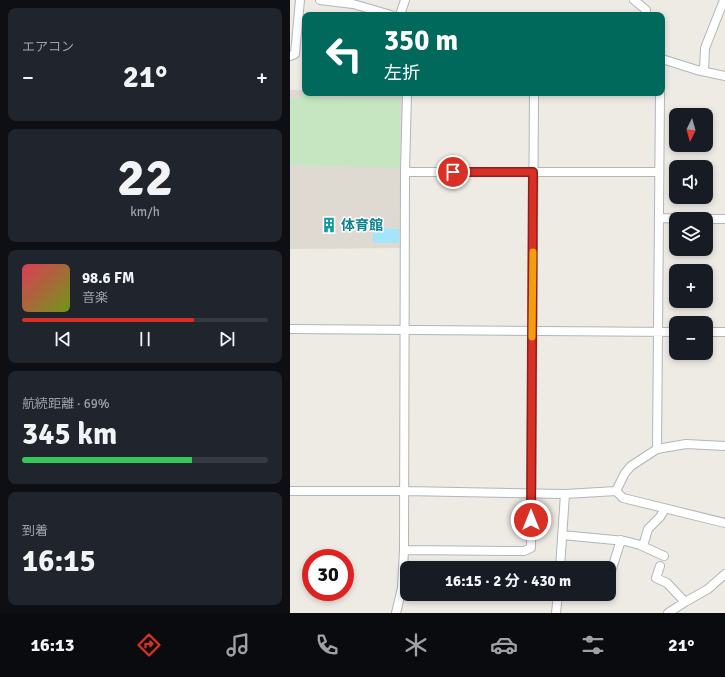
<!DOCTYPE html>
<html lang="ja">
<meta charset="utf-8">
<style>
body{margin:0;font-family:Signika,"Noto Sans JP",sans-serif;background:#20242c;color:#f1f3f6;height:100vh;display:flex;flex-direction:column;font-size:15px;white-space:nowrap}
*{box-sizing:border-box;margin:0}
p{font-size:13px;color:#9ea1a6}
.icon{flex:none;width:22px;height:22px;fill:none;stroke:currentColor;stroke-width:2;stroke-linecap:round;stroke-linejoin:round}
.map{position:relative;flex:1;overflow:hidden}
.drawer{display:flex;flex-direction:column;gap:8px;padding:8px;background:#0d0f14;width:290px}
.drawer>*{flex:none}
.top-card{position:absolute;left:12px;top:12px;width:363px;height:84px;border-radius:8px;box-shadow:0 2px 6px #0003;background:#00695c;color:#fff;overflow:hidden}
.needle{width:26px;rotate:185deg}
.tools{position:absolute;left:379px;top:108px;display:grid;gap:8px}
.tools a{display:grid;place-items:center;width:44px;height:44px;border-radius:8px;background:#171b24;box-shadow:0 2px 6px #0003;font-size:20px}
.speed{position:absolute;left:12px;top:549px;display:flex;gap:8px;font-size:20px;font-weight:700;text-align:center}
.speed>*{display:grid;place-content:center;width:52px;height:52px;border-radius:50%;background:#171b24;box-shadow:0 2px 6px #0003;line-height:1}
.speed .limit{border:6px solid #d22;background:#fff;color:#111}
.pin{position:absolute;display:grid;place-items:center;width:34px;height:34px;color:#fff;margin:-17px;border:2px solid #fff;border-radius:50%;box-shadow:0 1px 4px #0007}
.me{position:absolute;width:44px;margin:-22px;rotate:0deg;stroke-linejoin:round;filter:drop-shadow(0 0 3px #0008)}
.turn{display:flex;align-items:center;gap:14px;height:84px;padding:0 16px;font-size:18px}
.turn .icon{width:52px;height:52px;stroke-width:2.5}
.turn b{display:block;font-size:28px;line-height:34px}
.big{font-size:30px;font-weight:700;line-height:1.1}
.drawer .card{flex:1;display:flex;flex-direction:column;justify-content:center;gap:6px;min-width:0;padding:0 14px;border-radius:8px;background:#20242c}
.drawer .dial{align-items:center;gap:0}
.dial b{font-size:52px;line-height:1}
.song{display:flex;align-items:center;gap:12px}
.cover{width:48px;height:48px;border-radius:6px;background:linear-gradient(135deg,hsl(350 70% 55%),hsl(80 70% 35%))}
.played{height:4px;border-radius:2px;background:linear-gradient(90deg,#d93025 70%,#363941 70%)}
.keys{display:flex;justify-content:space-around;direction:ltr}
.heat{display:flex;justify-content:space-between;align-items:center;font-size:22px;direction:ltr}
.charge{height:6px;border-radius:3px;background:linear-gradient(90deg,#34c759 69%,#363941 0)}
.trip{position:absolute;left:110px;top:561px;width:216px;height:40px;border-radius:8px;background:#171b24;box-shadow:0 2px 6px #0003;font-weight:700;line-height:40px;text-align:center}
.tabs{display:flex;height:64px;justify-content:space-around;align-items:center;background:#090b0e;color:#9ea1a6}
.tabs .icon{width:28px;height:28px}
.tabs .on{color:#d93025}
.tabs b{font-size:18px;color:#f1f3f6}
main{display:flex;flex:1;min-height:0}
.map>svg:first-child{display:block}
.education{fill:#dedad2}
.green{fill:#c6e6c1}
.water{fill:#a4e5fe}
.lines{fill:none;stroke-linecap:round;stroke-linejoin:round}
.street-casing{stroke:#b1b6b9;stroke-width:10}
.street{stroke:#fff;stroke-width:8}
.route-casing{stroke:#8d1f18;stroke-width:10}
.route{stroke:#d93025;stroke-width:7}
.slow{stroke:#f59e0b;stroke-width:7}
.labels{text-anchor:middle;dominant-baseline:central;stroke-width:3;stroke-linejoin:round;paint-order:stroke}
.culture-label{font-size:14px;font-weight:bold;fill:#0d838f;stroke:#fff;text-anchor:start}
</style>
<main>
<section class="drawer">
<div class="card"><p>エアコン</p>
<div class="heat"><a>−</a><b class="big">21°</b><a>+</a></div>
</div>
<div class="card dial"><b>22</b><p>km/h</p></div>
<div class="card">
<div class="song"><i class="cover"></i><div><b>98.6 FM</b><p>音楽</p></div></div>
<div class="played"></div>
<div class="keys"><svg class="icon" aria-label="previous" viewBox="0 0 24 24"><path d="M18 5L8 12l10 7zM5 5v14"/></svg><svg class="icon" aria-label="pause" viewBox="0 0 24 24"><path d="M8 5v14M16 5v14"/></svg><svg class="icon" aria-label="next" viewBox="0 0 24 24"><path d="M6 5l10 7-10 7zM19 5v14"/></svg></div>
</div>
<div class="card"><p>航続距離 · 69%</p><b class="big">345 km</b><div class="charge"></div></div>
<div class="card"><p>到着</p><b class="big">16:15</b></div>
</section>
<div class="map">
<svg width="435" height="613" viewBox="0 0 435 613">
<rect width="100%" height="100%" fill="#eeeae4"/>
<path class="education" d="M0,90h15v3h17l2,2 79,1v152l-113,1z"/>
<path class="green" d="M11,93h18v5l81,1v69l-110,-3v-67h11z"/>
<path class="water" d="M83,228l26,1v14h-26z"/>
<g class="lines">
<g class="street-casing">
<path id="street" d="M30,0l33,4 38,11
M344,0l12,10v5
M110,15l5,-15
M0,56l5,-2 5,-54
M372,59l35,11 28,6
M414,71l1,-23 19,-48
M115,172h254
M370,218l39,1
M416,219h19
M0,329l386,3
M416,332h19
M367,449l3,-356
M0,491h115l160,3 51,-3 9,-18 6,-7 26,-17 29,-5 39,2
M326,491l7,7 102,25
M272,535l63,6 15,4 24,11
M353,546l5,-17 12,-12 5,-8
M114,550l110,1h10l7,-3 3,-455
M370,566l-4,12 11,5 18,19
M270,568l5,-74
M319,578l12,-38
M106,613l6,-25 2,-38 1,-378 2,-79
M266,613l2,-19
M378,613l17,-11 23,-13 17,-15"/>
</g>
<use href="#street" class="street"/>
</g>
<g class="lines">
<g class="route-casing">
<path id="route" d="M163,172h80l-2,348"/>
</g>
<use href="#route" class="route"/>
<path class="slow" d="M242,337l1,-85"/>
</g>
<defs>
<g id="building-bare" transform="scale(1.2)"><path d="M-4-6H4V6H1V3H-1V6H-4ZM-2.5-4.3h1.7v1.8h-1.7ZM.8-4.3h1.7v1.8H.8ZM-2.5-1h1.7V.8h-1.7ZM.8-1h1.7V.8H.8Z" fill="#0f9aa8" stroke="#fff" stroke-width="2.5" paint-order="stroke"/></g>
</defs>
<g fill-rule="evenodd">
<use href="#building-bare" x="39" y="225"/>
</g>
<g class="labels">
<g class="culture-label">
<text x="51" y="225">体育館</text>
</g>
</g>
</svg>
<div class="tools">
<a><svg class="needle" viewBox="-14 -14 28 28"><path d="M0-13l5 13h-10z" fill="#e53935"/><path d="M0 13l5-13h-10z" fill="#9ea1a6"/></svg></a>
<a><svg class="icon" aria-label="sound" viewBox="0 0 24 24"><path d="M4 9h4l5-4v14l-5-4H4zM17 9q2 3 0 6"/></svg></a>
<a><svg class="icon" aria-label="layers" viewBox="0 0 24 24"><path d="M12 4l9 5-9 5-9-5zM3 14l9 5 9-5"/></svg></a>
<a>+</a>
<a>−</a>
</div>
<div class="speed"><div class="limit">30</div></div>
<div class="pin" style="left:163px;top:172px;background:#d93025"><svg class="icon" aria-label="arrive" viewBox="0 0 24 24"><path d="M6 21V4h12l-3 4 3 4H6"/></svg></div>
<svg class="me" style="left:241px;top:520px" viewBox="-20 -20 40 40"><circle r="17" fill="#d93025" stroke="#fff" stroke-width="3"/><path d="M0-11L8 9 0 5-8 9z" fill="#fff"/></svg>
<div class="trip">16:15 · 2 分 · 430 m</div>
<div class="top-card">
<div class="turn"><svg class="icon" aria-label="left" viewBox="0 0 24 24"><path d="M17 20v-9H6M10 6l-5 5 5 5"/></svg><div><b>350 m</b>左折</div></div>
</div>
</div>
</main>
<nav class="tabs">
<b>16:13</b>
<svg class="icon on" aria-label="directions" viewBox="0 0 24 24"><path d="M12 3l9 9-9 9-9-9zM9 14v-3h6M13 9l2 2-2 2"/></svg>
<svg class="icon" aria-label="music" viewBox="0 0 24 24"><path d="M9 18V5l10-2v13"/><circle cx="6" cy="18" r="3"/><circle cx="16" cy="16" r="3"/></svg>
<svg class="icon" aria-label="phone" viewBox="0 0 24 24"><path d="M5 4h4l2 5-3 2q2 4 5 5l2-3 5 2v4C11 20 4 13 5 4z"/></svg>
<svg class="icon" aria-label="climate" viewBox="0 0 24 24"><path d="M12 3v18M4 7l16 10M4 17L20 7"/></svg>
<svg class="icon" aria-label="car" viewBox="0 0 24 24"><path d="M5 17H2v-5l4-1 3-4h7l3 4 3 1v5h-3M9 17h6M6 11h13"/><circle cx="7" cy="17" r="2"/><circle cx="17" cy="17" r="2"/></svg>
<svg class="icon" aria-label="filters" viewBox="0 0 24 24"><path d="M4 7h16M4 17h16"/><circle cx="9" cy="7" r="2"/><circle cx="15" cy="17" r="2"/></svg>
<b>21°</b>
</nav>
